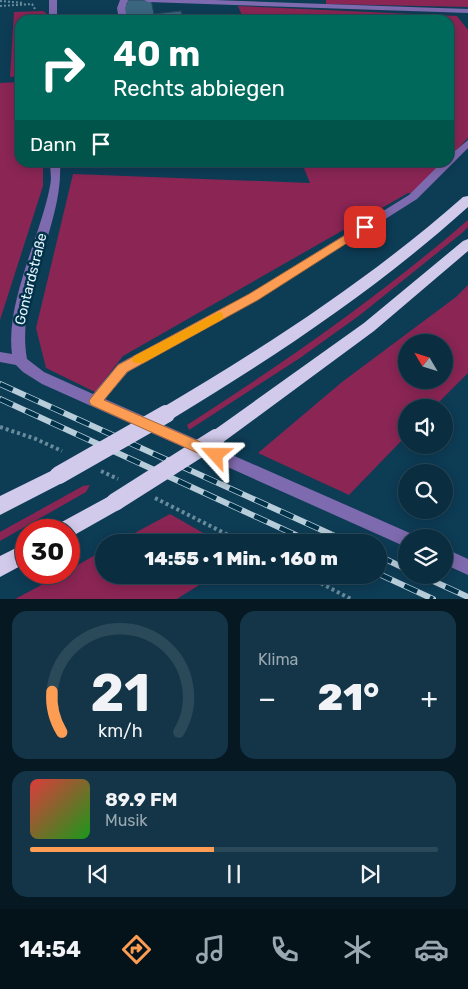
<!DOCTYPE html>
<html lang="de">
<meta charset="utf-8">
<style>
body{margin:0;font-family:Rubik,sans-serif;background:#133547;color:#f1f3f6;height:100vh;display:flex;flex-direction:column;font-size:19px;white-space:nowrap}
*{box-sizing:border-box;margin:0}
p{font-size:16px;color:#99a8b1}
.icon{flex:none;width:28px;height:28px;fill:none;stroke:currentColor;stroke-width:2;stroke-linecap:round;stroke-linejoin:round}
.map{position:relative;height:599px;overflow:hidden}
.details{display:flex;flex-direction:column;gap:12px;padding:12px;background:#061923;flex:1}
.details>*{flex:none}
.hud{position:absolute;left:15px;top:15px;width:439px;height:152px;border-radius:15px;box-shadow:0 2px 12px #0003,0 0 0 1px #2a4959;background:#00695c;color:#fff;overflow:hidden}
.needle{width:32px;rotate:308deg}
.buttons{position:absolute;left:398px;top:334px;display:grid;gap:10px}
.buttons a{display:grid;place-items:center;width:55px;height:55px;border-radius:50%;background:#0a2d40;box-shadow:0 2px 12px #0003,0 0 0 1px #2a4959;font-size:25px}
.speed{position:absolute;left:15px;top:519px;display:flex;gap:10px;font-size:25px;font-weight:700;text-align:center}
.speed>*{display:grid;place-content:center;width:65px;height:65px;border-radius:50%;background:#0a2d40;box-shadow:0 2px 12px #0003,0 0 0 1px #2a4959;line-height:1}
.speed .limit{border:8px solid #d22;background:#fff;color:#111}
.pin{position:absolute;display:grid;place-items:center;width:42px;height:42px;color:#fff;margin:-21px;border-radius:10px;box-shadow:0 2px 8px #0006}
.me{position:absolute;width:55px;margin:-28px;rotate:294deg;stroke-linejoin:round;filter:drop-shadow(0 0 4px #0008)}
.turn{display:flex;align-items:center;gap:18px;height:105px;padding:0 15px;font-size:22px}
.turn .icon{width:65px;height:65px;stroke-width:2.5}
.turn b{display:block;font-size:35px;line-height:42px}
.then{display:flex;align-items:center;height:48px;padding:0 15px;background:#0003;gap:10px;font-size:19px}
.big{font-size:38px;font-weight:800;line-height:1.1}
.details .widget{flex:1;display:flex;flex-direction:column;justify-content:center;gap:8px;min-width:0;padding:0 18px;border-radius:15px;background:#133547}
.details .dial{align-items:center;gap:0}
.dial svg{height:130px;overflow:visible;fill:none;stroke:#2a4959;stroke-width:7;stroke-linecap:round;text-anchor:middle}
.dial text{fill:#f1f3f6;stroke:none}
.song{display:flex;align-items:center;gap:15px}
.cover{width:60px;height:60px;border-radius:8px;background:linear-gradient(135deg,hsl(0 70% 55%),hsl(120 70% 35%))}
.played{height:5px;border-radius:2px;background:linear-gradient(90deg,#fc9d53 45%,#2a4959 45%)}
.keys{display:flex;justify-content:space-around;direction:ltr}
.heat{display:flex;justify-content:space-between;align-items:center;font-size:28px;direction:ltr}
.details .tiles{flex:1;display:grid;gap:12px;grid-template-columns:1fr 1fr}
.widget:last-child{grid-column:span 2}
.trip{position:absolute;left:95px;top:534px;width:292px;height:50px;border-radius:25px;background:#0a2d40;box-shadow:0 2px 12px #0003,0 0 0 1px #2a4959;font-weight:800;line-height:50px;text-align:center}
.tab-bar{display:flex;height:80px;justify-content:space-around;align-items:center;background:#04121a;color:#99a8b1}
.tab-bar .icon{width:35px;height:35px}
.tab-bar .selected{color:#fc9d53}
.tab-bar b{font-size:22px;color:#f1f3f6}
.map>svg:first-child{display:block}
.green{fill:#8a2554;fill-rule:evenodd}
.building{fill:#3a6680;stroke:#29475a}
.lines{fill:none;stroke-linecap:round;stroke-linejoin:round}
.path-far1{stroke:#698b9d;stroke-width:2;stroke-dasharray:2 2;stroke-linecap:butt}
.path{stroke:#698b9d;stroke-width:4;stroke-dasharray:3 3;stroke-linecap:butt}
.minor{fill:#7e6aae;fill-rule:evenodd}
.highway{fill:#d2caeb;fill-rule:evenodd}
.rail-casing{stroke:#b8cdda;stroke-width:6}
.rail{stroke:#00324a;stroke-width:4.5;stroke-dasharray:14;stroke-linecap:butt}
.highway-bridge{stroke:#d2caeb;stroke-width:18}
.route{fill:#fc9d53;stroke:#a46636}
.slow{fill:#f59e0b}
.labels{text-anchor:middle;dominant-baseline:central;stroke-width:5;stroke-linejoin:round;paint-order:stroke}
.street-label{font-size:14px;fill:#e5f4fd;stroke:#00324a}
</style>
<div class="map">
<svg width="468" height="599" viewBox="0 0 468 599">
<rect width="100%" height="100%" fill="#0d3c55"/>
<path class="green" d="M326,0h142v7l-142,-3z
M238,6l219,10 11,14v108l-19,20v-138h-205z
M43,11l3,2v7h-26v56l-10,1 4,-65z
M20,82v80l23,1v23l-43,134v-237z
M302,163h142l-29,30h-7l-285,163 -28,36 -49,-24 -10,-40 37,-154 237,9z
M468,220v7l-6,6 -102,82 -60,43 -111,72 -2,-5c98,-63 193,-129 281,-205z
M468,285v88l-34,34 -28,1v28l-57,59 -91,-42 84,-71 114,-85zM406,342h38v38h-38z
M90,485l-4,7 -86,49v-9l83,-46z
M170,514l49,28h-101z
M104,550v25h111l-38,24h-162l49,-26 5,-1v-2z"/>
<path class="building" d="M126,0h25l3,14 27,-3 2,9h-57l-3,-14 4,-2z"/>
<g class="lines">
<path class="path-far1" d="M0,1l24,2
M0,6l32,-2 3,5"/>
<path class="path" d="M0,427l36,12 26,12
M101,471l17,8
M155,498l87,44
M305,575l46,24"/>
<path class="minor" d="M49,0h8v20h-8z
M120,0h8l-3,8 2,12h-8l-2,-12z
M144,0h71l253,9v4l-320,-11z
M468,140v8l-51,51 -160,101 -129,72 -23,27 307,135 2,4h-8v9l-364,-163 -19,-12 -7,-7 -16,-3v-10l12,2c-7,-51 29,-119 38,-168 2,-8 0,-16 0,-24h10c4,65 -45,130 -33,197l17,13 49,22 25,-30 131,-70 160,-99 33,-33h7v-6z
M444,548l24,11v16l-24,-11z"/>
<path class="highway" d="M468,196v11c-91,82 -192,149 -296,212l-6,2 -6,-2 -3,-5 3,-5c107,-63 210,-130 303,-212z
M468,239v12l-94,80 -152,112 -6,3 -6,-3 -3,-5 3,-5 154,-110 99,-82z
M59,467l7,2 2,6 -2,6 -66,34v-19z
M115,493l7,3 2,6 -2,6 -53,30v-8h-14l3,-6z
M26,543v20l-26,14v-21z"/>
<g class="rail-casing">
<path id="rail" d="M0,384l348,158
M0,399l311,143
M379,556l27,13
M379,574l54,25
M420,575l48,22"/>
</g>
<use href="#rail" class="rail"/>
<path class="highway-bridge" d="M59,475l107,-61
M115,502l101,-64"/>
</g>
<path class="route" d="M365,223l5,4 -1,2 -111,71 -131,72 -23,28 117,51 2,4 -2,4h-10l-120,-54 -2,-4 2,-3 27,-33 131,-71z"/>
<path class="slow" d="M219,312l4,1v6l-80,44h-9l-2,-3 2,-4z"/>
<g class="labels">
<g class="street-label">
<text transform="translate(31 279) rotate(-76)">Gontardstraße</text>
</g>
</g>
</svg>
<div class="buttons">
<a><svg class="needle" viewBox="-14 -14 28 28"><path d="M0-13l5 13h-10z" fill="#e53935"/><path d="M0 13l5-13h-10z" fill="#99a8b1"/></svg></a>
<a><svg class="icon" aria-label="sound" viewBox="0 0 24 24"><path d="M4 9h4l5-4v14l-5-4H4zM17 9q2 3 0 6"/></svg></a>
<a><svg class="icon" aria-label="search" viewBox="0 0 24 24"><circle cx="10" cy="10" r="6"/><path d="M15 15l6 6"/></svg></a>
<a><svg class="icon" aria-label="layers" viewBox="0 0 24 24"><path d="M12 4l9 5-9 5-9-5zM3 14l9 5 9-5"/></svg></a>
</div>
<div class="speed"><div class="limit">30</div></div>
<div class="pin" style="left:365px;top:227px;background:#d93025"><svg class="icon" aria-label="arrive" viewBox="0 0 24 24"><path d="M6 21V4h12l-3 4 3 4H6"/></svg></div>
<svg class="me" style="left:216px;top:455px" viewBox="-20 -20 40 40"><path d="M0-17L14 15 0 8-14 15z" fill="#fc9d53" stroke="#fff" stroke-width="4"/></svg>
<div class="trip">14:55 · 1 Min. · 160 m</div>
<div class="hud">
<div class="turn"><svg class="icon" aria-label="right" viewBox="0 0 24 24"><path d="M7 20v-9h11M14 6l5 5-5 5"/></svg><div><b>40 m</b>Rechts abbiegen</div></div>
<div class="then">Dann<svg class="icon" aria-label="arrive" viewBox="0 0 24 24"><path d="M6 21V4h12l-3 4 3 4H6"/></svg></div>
</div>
</div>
<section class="details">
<div class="tiles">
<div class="widget dial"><svg viewBox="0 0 100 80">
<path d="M14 69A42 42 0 1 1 86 69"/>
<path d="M14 69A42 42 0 0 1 8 44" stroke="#fc9d53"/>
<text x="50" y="56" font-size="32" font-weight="700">21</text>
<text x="50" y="72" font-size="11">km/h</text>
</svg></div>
<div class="widget"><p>Klima</p>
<div class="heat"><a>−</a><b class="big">21°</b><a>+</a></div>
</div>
<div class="widget">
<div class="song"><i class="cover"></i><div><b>89.9 FM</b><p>Musik</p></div></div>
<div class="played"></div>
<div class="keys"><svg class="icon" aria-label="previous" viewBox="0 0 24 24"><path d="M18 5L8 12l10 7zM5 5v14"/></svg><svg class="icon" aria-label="pause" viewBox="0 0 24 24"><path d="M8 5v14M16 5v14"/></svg><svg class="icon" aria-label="next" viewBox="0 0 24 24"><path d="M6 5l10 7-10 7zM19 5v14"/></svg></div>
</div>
</div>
</section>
<nav class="tab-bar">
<b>14:54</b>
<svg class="icon selected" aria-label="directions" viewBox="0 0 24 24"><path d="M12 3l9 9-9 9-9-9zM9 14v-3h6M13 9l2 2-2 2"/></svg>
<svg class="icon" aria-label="music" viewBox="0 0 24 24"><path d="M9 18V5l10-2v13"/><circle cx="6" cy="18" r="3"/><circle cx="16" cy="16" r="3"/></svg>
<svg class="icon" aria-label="phone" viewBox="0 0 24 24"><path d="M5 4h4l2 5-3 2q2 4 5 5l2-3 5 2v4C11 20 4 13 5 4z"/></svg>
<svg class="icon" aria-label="climate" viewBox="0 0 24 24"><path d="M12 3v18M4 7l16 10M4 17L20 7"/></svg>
<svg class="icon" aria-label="car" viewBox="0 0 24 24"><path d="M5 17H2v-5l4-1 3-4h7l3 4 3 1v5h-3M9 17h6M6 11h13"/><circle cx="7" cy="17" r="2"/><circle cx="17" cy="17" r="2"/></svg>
</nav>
